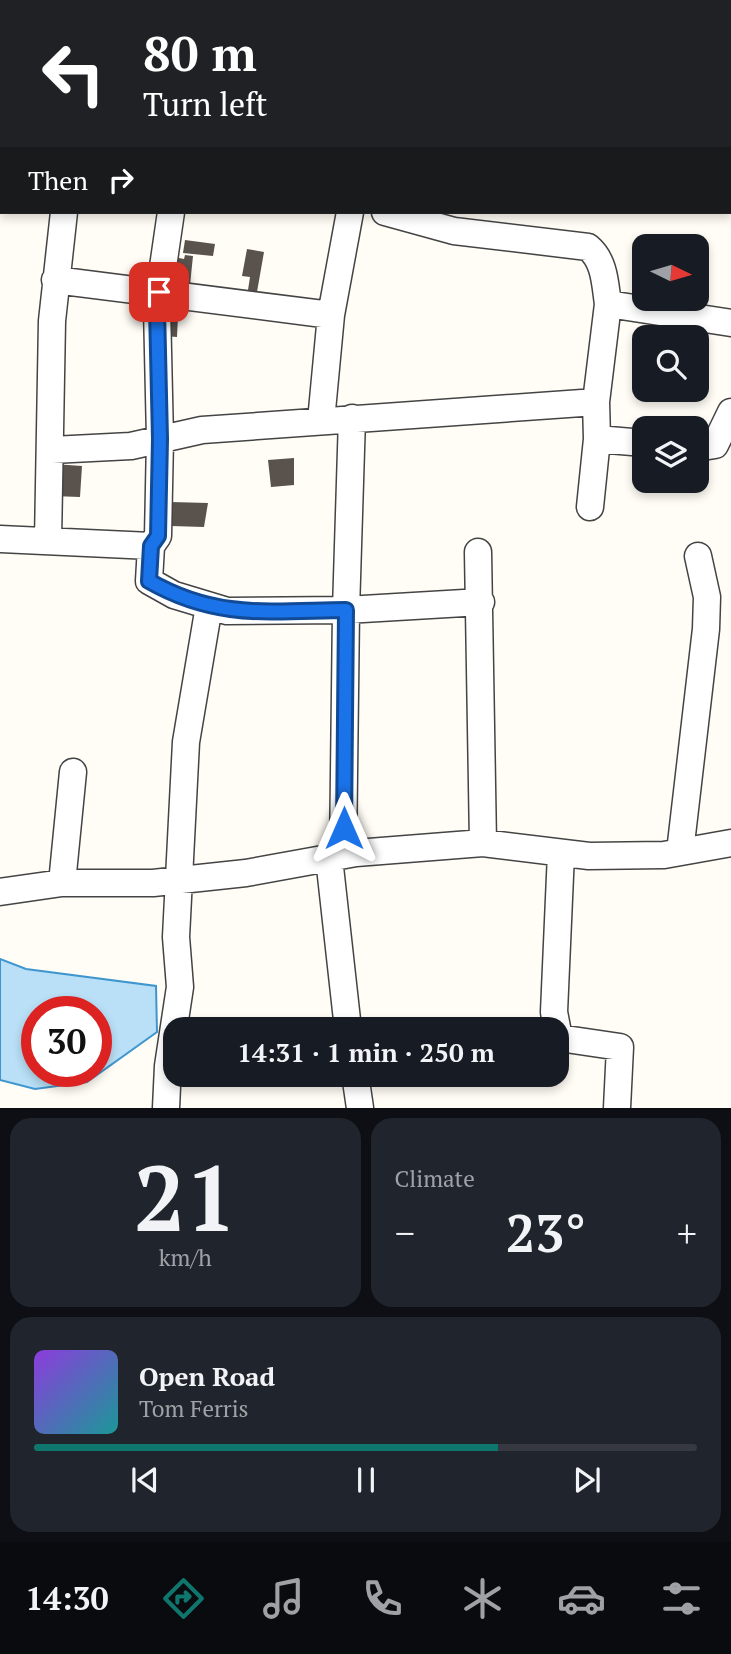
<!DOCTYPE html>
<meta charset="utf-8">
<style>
body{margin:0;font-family:"PT Serif",serif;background:#20242c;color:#f1f3f6;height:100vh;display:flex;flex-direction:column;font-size:26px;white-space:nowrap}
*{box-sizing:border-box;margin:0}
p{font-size:23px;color:#9ea1a6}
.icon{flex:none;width:38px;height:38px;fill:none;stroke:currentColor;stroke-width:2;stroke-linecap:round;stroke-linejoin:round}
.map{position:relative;height:1108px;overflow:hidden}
.drawer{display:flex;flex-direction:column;gap:10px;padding:10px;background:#0d0f14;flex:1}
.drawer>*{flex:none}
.guide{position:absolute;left:0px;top:0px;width:732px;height:214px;box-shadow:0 4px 10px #0003;background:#202124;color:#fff;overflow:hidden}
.needle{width:46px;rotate:95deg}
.controls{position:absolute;left:632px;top:234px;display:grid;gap:14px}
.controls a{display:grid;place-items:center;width:77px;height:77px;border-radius:14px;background:#171b24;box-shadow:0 4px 10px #0003;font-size:35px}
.speed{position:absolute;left:21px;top:996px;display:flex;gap:14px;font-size:35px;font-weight:700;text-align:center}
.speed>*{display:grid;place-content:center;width:91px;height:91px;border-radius:50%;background:#171b24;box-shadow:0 4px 10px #0003;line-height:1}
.speed .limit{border:10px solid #d22;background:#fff;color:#111}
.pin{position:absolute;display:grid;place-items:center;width:60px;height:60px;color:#fff;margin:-30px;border-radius:14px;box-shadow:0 4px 10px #0006}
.me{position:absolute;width:77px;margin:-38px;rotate:0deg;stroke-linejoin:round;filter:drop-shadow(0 0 5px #0008)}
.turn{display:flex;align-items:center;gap:24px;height:147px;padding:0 28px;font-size:32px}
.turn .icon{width:91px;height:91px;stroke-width:2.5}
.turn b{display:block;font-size:49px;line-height:60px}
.then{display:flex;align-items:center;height:66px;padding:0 28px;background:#0003;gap:14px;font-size:26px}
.big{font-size:52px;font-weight:600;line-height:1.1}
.drawer .tile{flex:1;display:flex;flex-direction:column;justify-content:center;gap:10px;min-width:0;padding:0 24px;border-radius:21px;background:#20242c}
.drawer .dial{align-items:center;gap:0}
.dial b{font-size:91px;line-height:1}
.song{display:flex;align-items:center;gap:21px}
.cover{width:84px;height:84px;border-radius:10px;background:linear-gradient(135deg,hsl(270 70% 55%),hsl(180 70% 35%))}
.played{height:7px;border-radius:4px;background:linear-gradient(90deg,#0f766e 70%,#363941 70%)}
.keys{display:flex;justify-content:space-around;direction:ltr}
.heat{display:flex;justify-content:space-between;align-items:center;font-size:38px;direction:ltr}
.drawer .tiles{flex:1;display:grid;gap:10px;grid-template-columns:1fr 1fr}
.tile:last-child{grid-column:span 2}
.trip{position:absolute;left:163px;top:1017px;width:406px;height:70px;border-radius:21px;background:#171b24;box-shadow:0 4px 10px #0003;font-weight:600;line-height:70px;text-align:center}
.tab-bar{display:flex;height:112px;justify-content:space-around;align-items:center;background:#090b0e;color:#9ea1a6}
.tab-bar .icon{width:49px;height:49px}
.tab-bar .selected{color:#0f766e}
.tab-bar b{font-size:32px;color:#f1f3f6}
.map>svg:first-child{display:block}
.water{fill:#b9e0f7;stroke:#3f96cf;stroke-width:2;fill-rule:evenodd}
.building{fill:#5a524d}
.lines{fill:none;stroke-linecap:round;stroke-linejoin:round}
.minor-casing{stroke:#444;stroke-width:29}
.minor{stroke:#fff;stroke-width:26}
.route-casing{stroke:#114b97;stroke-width:18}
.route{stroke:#1a73e8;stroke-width:12}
</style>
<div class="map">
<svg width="731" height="1108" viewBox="0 0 731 1108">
<rect width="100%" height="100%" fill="#fffdf5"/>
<path class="water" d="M0,959l26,10 130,17 1,46 -70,50 -52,7 -35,-9zM37,1012h59v59h-59z"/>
<path class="building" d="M185,240l30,4 -2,12 -30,-3z
M247,249l17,3 -7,40 -9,-2 2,-13 -8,-1z
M185,255l8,1 -3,29 -19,-3 3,-25 10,2z
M165,316l13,1 -1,20 -14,-1z
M294,458v27l-23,2 -3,-27z
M54,464l28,2 -2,31 -28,-1z
M171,502l37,1 -4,24 -33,-1z"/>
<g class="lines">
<g class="minor-casing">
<path id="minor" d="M196,2v-2
M293,2v-2
M500,2v-2
M633,2v-2
M698,2v-2
M0,21h2
M0,129h2
M730,132h1
M385,212l69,19 134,16c17,14 17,37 20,57
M55,280l276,35
M352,418l-6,192 135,-8
M321,421l10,-106 19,-103
M597,439l47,4
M696,448l19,-3 16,-33
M52,450l79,-4 71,-16 394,-28 12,-98 123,19
M590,507l7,-68 -1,-37
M0,539l151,7 7,-10 2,-97 -3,-131 14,-96
M48,541l4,-220 12,-109
M151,546l-2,35 25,14 53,16 119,-1 -3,245
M478,552l5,291
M680,852l26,-223 1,-32 -9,-41
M561,853l-7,159 5,26 61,9 -3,61
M329,858l19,171
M62,883l11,-111
M0,892l62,-9h91l93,-10 110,-20 127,-10 106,13 75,-1 67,-12
M355,1074l5,34
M166,1108l2,-42 12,-79 -4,-50 10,-195 23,-136"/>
</g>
<use href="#minor" class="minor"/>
</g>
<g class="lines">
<g class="route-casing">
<path id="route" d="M159,292l-2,16 3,131 -2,97 -7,10 -2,35c68,39 122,30 197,29l-2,218"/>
</g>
<use href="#route" class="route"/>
</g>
</svg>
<div class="controls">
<a><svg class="needle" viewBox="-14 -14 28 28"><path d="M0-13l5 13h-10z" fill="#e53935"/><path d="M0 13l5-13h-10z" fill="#9ea1a6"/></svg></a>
<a><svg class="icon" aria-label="search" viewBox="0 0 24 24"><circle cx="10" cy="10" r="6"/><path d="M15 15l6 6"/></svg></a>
<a><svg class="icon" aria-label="layers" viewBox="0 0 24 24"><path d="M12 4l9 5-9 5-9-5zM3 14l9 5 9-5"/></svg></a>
</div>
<div class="speed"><div class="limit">30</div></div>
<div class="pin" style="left:159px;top:292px;background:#d93025"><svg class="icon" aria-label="arrive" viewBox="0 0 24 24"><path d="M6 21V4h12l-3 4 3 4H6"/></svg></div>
<svg class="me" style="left:344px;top:828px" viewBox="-20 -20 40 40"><path d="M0-17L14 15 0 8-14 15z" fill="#1a73e8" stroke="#fff" stroke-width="4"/></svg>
<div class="trip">14:31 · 1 min · 250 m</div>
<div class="guide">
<div class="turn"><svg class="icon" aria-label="left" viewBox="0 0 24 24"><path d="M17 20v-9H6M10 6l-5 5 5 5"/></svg><div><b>80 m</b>Turn left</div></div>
<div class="then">Then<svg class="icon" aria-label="right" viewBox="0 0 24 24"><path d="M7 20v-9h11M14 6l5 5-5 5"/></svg></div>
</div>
</div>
<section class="drawer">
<div class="tiles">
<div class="tile dial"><b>21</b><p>km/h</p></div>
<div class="tile"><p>Climate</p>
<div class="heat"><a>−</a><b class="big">23°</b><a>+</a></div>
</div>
<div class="tile">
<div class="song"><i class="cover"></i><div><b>Open Road</b><p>Tom Ferris</p></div></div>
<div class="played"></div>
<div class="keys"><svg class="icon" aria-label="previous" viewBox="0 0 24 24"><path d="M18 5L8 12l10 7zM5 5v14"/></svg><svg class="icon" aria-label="pause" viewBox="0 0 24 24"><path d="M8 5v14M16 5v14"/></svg><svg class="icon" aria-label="next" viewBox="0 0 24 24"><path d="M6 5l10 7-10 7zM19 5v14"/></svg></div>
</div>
</div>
</section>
<nav class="tab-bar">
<b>14:30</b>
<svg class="icon selected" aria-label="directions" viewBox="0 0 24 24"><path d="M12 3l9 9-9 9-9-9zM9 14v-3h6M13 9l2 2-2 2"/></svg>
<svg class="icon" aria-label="music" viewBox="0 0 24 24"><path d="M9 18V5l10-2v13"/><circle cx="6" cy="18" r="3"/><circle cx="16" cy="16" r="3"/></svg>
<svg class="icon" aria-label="phone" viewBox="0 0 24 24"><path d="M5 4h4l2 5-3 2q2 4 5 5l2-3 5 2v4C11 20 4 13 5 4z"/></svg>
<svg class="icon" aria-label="climate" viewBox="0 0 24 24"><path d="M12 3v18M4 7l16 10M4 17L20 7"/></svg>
<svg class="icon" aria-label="car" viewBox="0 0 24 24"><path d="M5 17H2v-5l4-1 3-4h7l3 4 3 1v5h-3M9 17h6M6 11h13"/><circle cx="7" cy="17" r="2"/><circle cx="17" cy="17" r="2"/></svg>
<svg class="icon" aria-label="filters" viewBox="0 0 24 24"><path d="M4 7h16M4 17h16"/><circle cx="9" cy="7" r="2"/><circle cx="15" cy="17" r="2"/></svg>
</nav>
